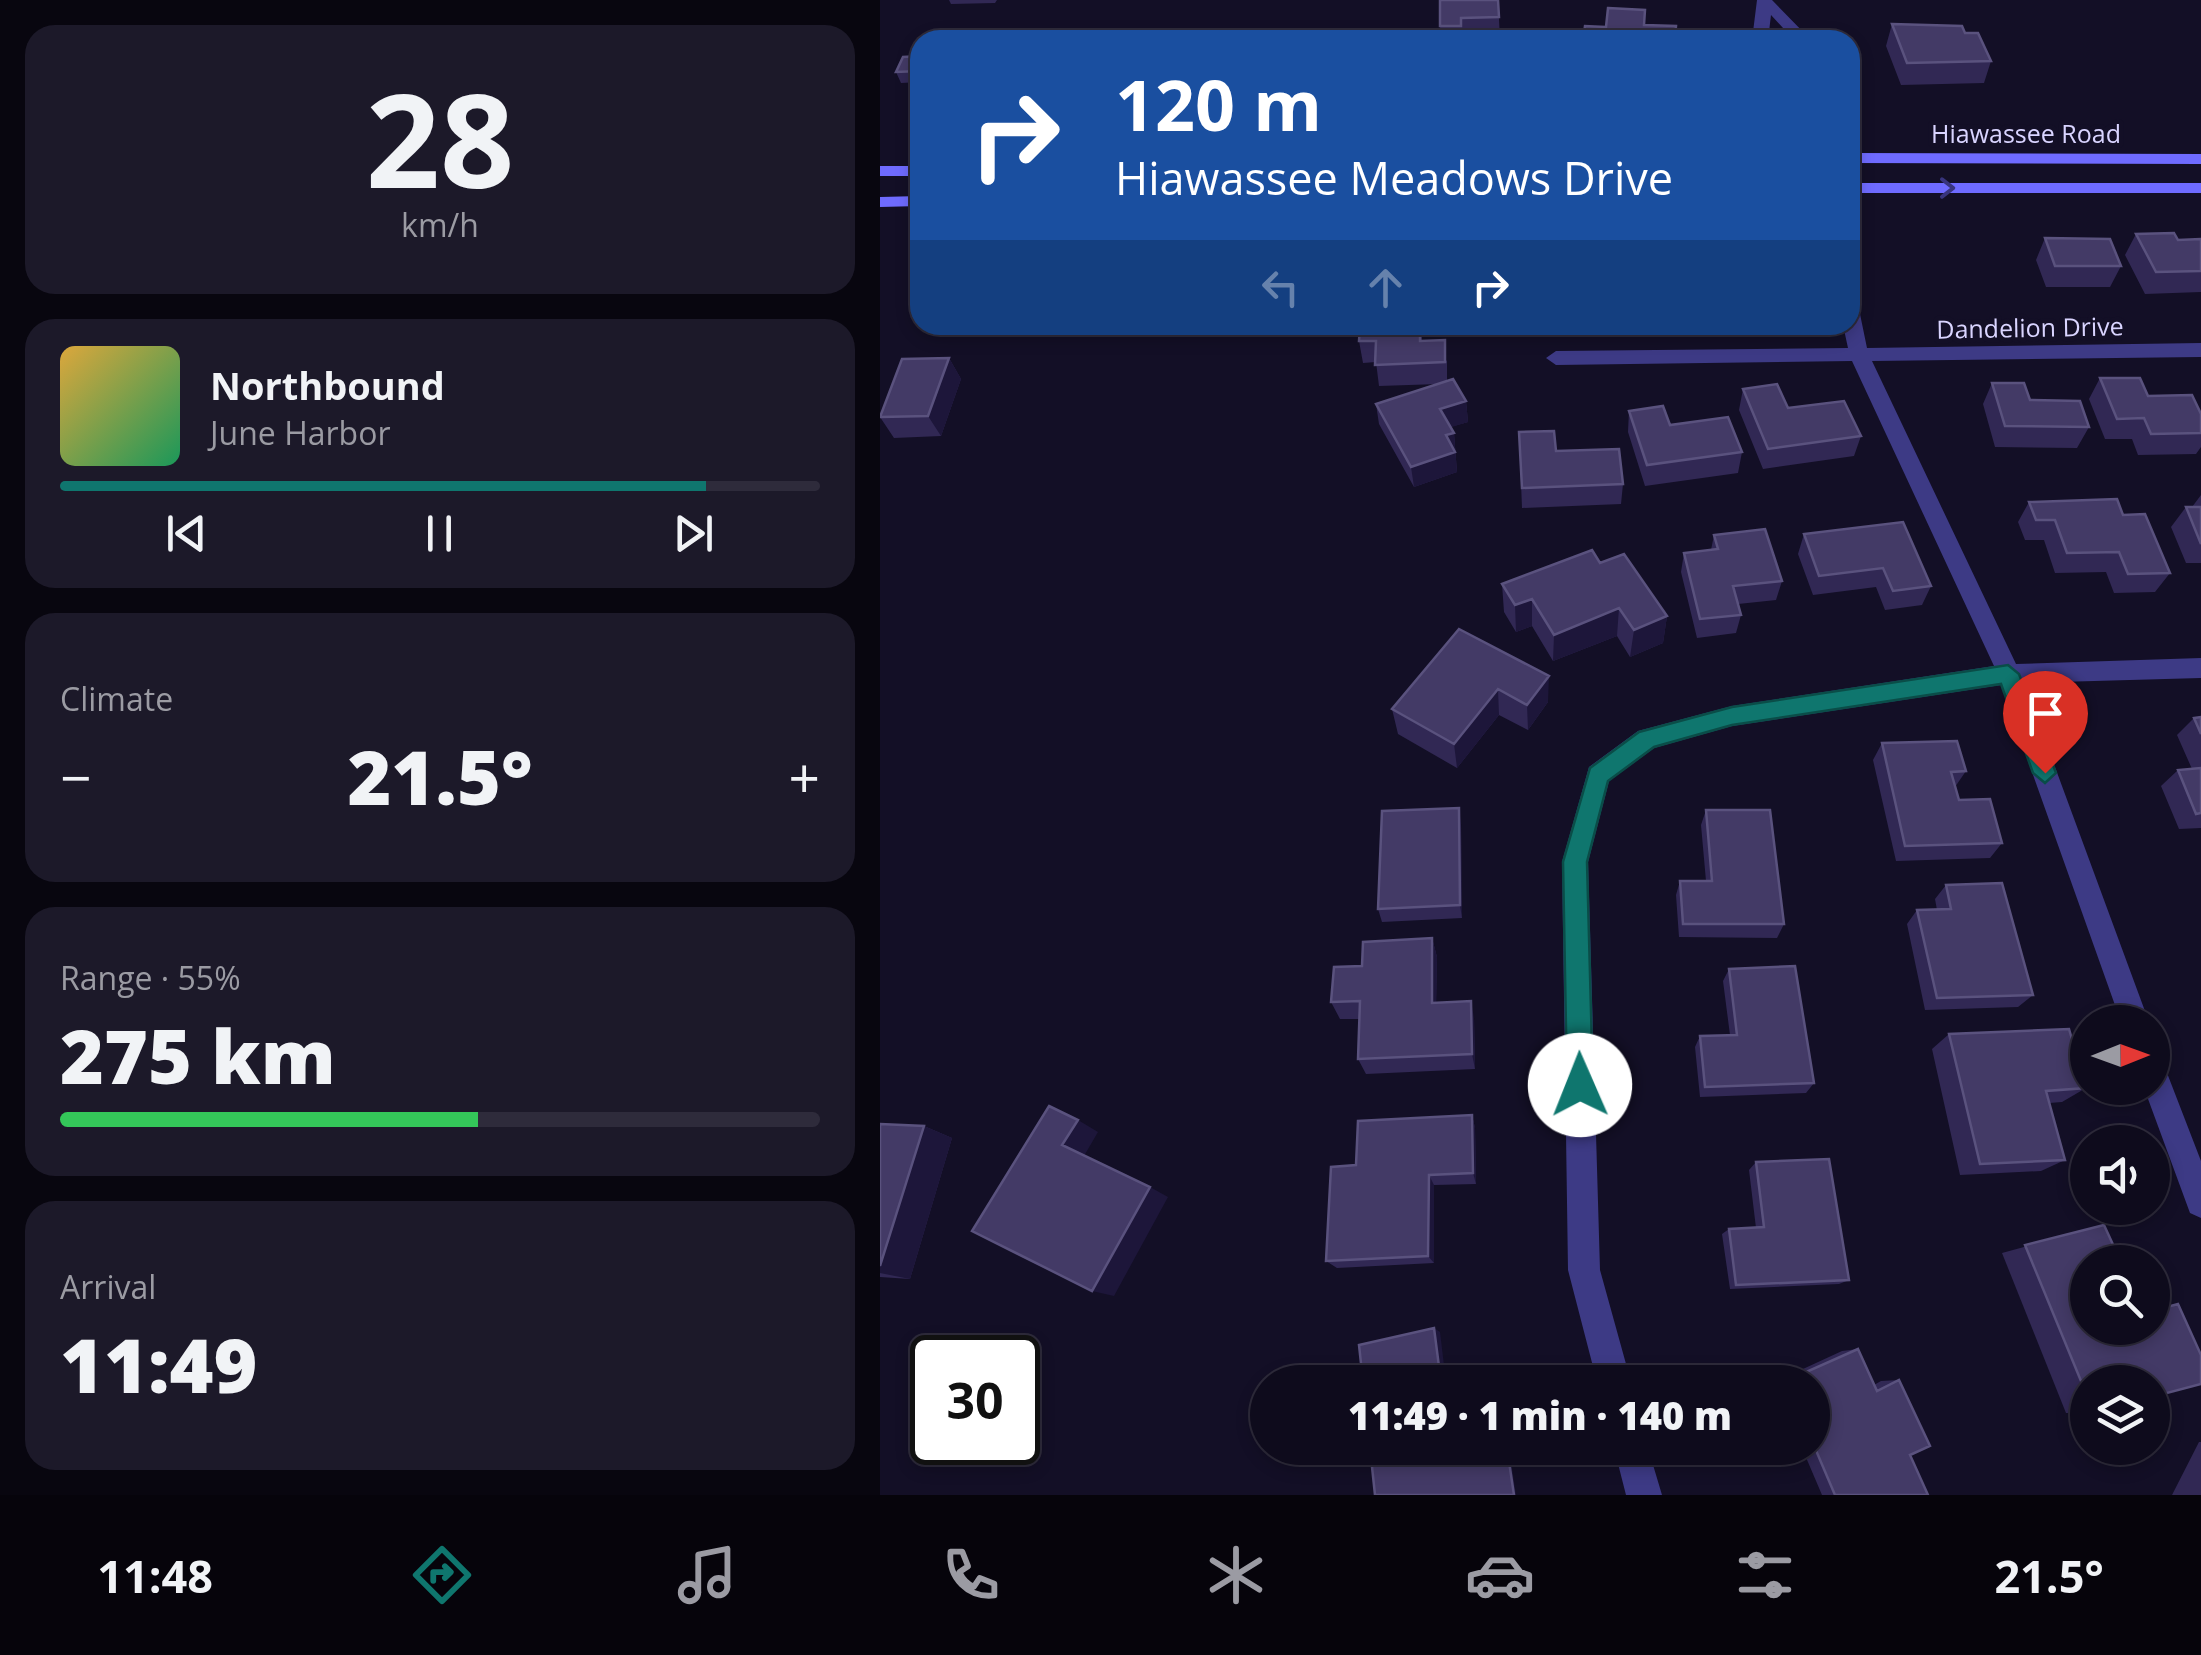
<!DOCTYPE html>
<meta charset="utf-8">
<style>
body{margin:0;font-family:"Open Sans",sans-serif;background:#1c1929;color:#f1f3f6;height:100vh;display:flex;flex-direction:column;font-size:38px;white-space:nowrap}
*{box-sizing:border-box;margin:0}
p{font-size:32px;color:#9b9ba3}
.icon{flex:none;width:55px;height:55px;fill:none;stroke:currentColor;stroke-width:2;stroke-linecap:round;stroke-linejoin:round}
.map{position:relative;flex:1;overflow:hidden}
.drawer{display:flex;flex-direction:column;gap:25px;padding:25px;background:#08060f;width:880px}
.drawer>*{flex:none}
.top-card{position:absolute;left:30px;top:30px;width:950px;height:305px;border-radius:30px;box-shadow:0 5px 15px #0003,0 0 0 2px #2e2b3b;background:#1a4fa0;color:#fff;overflow:hidden}
.needle{width:65px;rotate:89deg}
.fabs{position:absolute;left:1190px;top:1005px;display:grid;gap:20px}
.fabs a{display:grid;place-items:center;width:100px;height:100px;border-radius:50%;background:#0e0b1c;box-shadow:0 5px 15px #0003,0 0 0 2px #2e2b3b;font-size:50px}
.speed{position:absolute;left:30px;top:1335px;display:flex;gap:20px;font-size:50px;font-weight:700;text-align:center}
.speed>*{display:grid;place-content:center;width:130px;height:130px;border-radius:50%;background:#0e0b1c;box-shadow:0 5px 15px #0003,0 0 0 2px #2e2b3b;line-height:1}
.speed .limit{border:5px solid #111;border-radius:15px;background:#fff;color:#111}
.pin{position:absolute;display:grid;place-items:center;width:85px;height:85px;color:#fff;margin:-102px -42px;border-radius:50% 50% 50% 0;rotate:-45deg;box-shadow:0 0 10px #0007}
.pin .icon{rotate:45deg}
.me{position:absolute;width:110px;margin:-55px;rotate:359deg;stroke-linejoin:round;filter:drop-shadow(0 0 8px #0008)}
.turn{display:flex;align-items:center;gap:35px;height:210px;padding:0 40px;font-size:45px}
.turn .icon{width:130px;height:130px;stroke-width:2.5}
.turn b{display:block;font-size:70px;line-height:85px}
.lanes{display:flex;align-items:center;height:95px;padding:0 40px;background:#0003;justify-content:center;gap:50px;direction:ltr}
.lanes .off{opacity:.35}
.big{font-size:75px;font-weight:800;line-height:1.1}
.drawer .tile{flex:1;display:flex;flex-direction:column;justify-content:center;gap:15px;min-width:0;padding:0 35px;border-radius:30px;background:#1c1929}
.drawer .dial{align-items:center;gap:0}
.dial b{font-size:130px;line-height:1}
.song{display:flex;align-items:center;gap:30px}
.cover{width:120px;height:120px;border-radius:15px;background:linear-gradient(135deg,hsl(40 70% 55%),hsl(150 70% 35%))}
.played{height:10px;border-radius:5px;background:linear-gradient(90deg,#0f766e 85%,#2e2b3b 85%)}
.keys{display:flex;justify-content:space-around;direction:ltr}
.heat{display:flex;justify-content:space-between;align-items:center;font-size:55px;direction:ltr}
.charge{height:15px;border-radius:8px;background:linear-gradient(90deg,#34c759 55%,#2e2b3b 0)}
.trip{position:absolute;left:370px;top:1365px;width:580px;height:100px;border-radius:50px;background:#0e0b1c;box-shadow:0 5px 15px #0003,0 0 0 2px #2e2b3b;font-weight:800;line-height:100px;text-align:center}
.tab-bar{display:flex;height:160px;justify-content:space-around;align-items:center;background:#06040b;color:#9b9ba3}
.tab-bar .icon{width:70px;height:70px}
.tab-bar .current{color:#0f766e}
.tab-bar b{font-size:45px;color:#f1f3f6}
main{display:flex;flex:1;min-height:0}
.map>svg:first-child{display:block}
.lines{fill:none;stroke-linecap:round;stroke-linejoin:round}
.street{fill:#3d3a85;fill-rule:evenodd}
.secondary{fill:#6f6bff;fill-rule:evenodd}
.wall{fill:#312854}
.shaded-wall{fill:#1d163a}
.building{fill:#433a66;stroke:#5a527e;stroke-width:2.5}
.oneway{stroke:#38347d}
.route{fill:#0f766e;stroke:#0a4d48;stroke-width:2.5}
.labels{text-anchor:middle;dominant-baseline:central;stroke-width:10;stroke-linejoin:round;paint-order:stroke}
.far-street-label{font-size:25px;fill:#d9d4ff;stroke:#130f26}
</style>
<main>
<section class="drawer">
<div class="tile dial"><b>28</b><p>km/h</p></div>
<div class="tile">
<div class="song"><i class="cover"></i><div><b>Northbound</b><p>June Harbor</p></div></div>
<div class="played"></div>
<div class="keys"><svg class="icon" aria-label="previous" viewBox="0 0 24 24"><path d="M18 5L8 12l10 7zM5 5v14"/></svg><svg class="icon" aria-label="pause" viewBox="0 0 24 24"><path d="M8 5v14M16 5v14"/></svg><svg class="icon" aria-label="next" viewBox="0 0 24 24"><path d="M6 5l10 7-10 7zM19 5v14"/></svg></div>
</div>
<div class="tile"><p>Climate</p>
<div class="heat"><a>−</a><b class="big">21.5°</b><a>+</a></div>
</div>
<div class="tile"><p>Range · 55%</p><b class="big">275 km</b><div class="charge"></div></div>
<div class="tile"><p>Arrival</p><b class="big">11:49</b></div>
</section>
<div class="map">
<svg width="1321" height="1495" viewBox="0 0 1321 1495">
<rect width="100%" height="100%" fill="#130f26"/>
<g class="lines">
<path class="street" d="M877,0h15l39,40h-17l-23,-25 -3,25h-16z
M970,308l10,6 7,34 334,-5v14l-329,4 144,303 185,-6v20l-177,5 125,339h-28l-120,-337 -269,41 -78,22 -45,33 -21,81 12,408 31,112h-34l-29,-112 -6,-408 27,-95 49,-36 94,-25 262,-40 -142,-305 -296,4 -10,-7 10,-7 292,-3 -5,-23h7z
M1272,1055l10,5 39,101v57l-11,-5 -46,-125h8z
M734,1448h34l14,47h-36z"/>
<path class="secondary" d="M970,153l351,1v10l-351,-1z
M0,166h40v10h-40z
M970,183h351v10h-351z
M40,196v10l-40,1v-10z"/>
</g>
<path class="wall" d="M69,0h48l-2,3 -44,1z
M618,0l2,39 -59,1 -1,-14z
M1012,24l99,37 -7,22 -83,2 -15,-39z
M40,56v26l-19,1 -5,-11z
M1256,234l42,6 23,-1v53l-56,2 -20,-39z
M1165,238l76,28 -11,21h-64l-10,-27z
M480,325h62v16l25,20v20l19,20 2,21 -18,5 4,6 3,39 -43,15 -35,-63 -3,-20 63,-20 -60,2 -3,-24 -13,1 -4,-22z
M69,358l12,21 -20,57 -47,2 -14,-21z
M1220,378l101,36v33l-5,7 -58,1 -6,-16h-27l-16,-40z
M1112,383l97,44 -12,21 -82,-1 -12,-43z
M863,389l118,47 -7,20 -91,13 -24,-59z
M749,411l113,41 -4,21 -93,13 -17,-54z
M639,432l104,52 -2,20 -99,4z
M1321,495v68h-15l-15,-36 15,-20h6z
M1149,502l141,71 -15,19 -41,1 -8,-21 -51,1 -11,-33h-19l-7,-18z
M924,534l127,52 -9,19 -37,5 -9,-23 -63,8 -15,-41z
M834,535l68,46 -6,19 -38,4 3,11 -5,18 -39,5 -16,-66 3,-19 27,-3z
M720,563l67,53 -4,27 -33,14 -13,-21 -64,25 -21,-35 -16,6 -12,-20 -2,-28z
M579,629l89,73 -20,28 -29,-15 -42,53 -59,-34 -6,-25z
M1321,717v111l-22,1 -18,-43 17,-16 14,-1 -15,-34 17,-17z
M1002,743l84,28 -11,16 4,13 43,43 -12,15 -94,3 -23,-101z
M826,810l78,114 -7,14 -98,-1 -3,-42 4,-14h26l-5,-56z
M581,824l1,94 -80,4 -4,-13z
M1066,885l87,110 -15,12 -93,3 -18,-86 10,-14h20l-2,-11z
M552,938l5,19 -1,46 38,15 1,51 -109,5 -8,-15 1,-40h-19l-9,-17 31,-36z
M849,969l85,114 -8,10 -106,4 -5,-50 5,-11 30,-1 -7,-54z
M1069,1034l137,54 -24,14 -13,1 16,57 -24,11 -81,4 -28,-126z
M592,1115l3,13 1,56 -42,1v78l-97,5 -11,-7 30,-96z
M0,1124l44,2 28,12 -42,141 -30,-2z
M876,1162l93,118 -10,4 -109,5 -8,-55 7,-5 27,-1 -7,-58z
M1224,1225l17,37h-33v66h64v-20l26,-4 23,51v29l-49,13v-15h-64v31h-22l-64,-160z
M978,1349l16,36 7,-4 18,-1 11,75 18,40h-106l-20,-47h10v-66h-37l67,-31z
M1319,1442h2v53h-29z"/>
<path class="shaded-wall" d="M69,358l12,21 -20,57 -13,-20z
M586,401l2,21 -26,8 -2,-21z
M574,433l3,39 -43,15 -3,-20 35,-32z
M652,599v27l-16,6 -1,-27z
M739,608l-2,28 -64,25 1,-26z
M787,616l-4,27 -33,14 4,-27z
M669,676l-1,26 -20,28 -1,-25z
M618,689l1,26 -42,53 -3,-24z
M579,808l2,16 1,94 -2,-13z
M552,938l5,19 -1,63 -4,-17z
M591,1001l3,17 1,51 -3,-15z
M592,1115l3,13 1,56 -3,-11z
M198,1120l20,12 -14,24 -22,-11z
M44,1126l28,12 -42,141 -30,-6v-7z
M549,1175l5,10v78l-6,-7z
M270,1187l18,10 -54,99 -22,-5z
M554,1328l6,4 6,50h-5z
M627,1448h2l7,47h-2z"/>
<path class="building" d="M560,0h58l1,17 -38,1v8h-21z
M728,8l37,2 -1,15 32,1 -1,12h18v2h-110l2,-14 21,1z
M1012,24l70,2 3,7h13l13,28 -84,2z
M136,35h64l-2,5h-65z
M40,56v15l-24,1 7,-15z
M1294,233l4,7 23,-1v32l-45,1 -20,-38z
M1165,238l65,1 11,27h-66z
M480,325h60v16l25,-1v22l-70,3 1,-24h-17z
M69,358l-21,58 -48,1 22,-58z
M1220,378h40l8,18 44,-1 9,19v19l-50,1 -7,-16 -27,1z
M573,379l13,22 -26,8 14,24 -8,2 9,17 -44,15 -35,-63z
M1112,383h32l6,17 50,1 9,26 -84,-1z
M897,384l11,24 56,-7 17,35 -93,13 -25,-60z
M783,406l7,19 58,-8 14,35 -95,13 -18,-54z
M674,431l2,20 63,-2 4,35 -101,4 -3,-56z
M1237,499l6,16 22,-1 25,59 -42,1 -9,-22 -52,1 -12,-33h-19l-7,-18z
M1306,507h15v37z
M1023,522l28,64 -38,5 -10,-23 -64,8 -15,-42z
M885,529l17,52 -49,5 8,29 -41,4 -16,-66 34,-4 -4,-14z
M712,550l8,13 24,-9 43,62 -33,14 -15,-22 -65,27 -22,-36 -17,6 -13,-21z
M579,629l90,47 -22,29 -29,-16 -44,55 -62,-35z
M1321,717v17l-7,-16z
M1077,741l9,30 -15,1 8,28 31,-1 12,44 -97,3 -23,-103z
M1321,768v45l-5,1 -18,-44z
M579,808l1,97 -82,4 4,-98z
M826,810h64l14,114h-101l-3,-43h32z
M1122,883l31,112 -96,3 -20,-88 34,-1 -5,-24z
M552,938v65l39,-2 1,53 -114,5 2,-58 -29,1 3,-35 28,-1 1,-24z
M915,966l19,117 -109,4 -5,-51 37,-1 -8,-66z
M1189,1029l17,59 -40,3 19,69 -85,4 -31,-130z
M169,1106l29,14 -16,25 88,42 -58,104 -120,-60z
M592,1115l1,58 -44,2 -1,81 -102,5 5,-94 25,-2 2,-44z
M0,1124l44,2 -44,140z
M949,1159l20,121 -113,5 -7,-56 35,-2 -8,-65z
M1224,1225l17,37h-33v66h64v-17l26,-7 23,51v29l-49,13v-15h-64v16l-63,-153z
M554,1328l7,54h-78l-4,-37z
M978,1349l19,42 22,-11 31,66 -20,9 18,40h-93l-23,-54v-59h-24v-2z
M490,1448h137l7,47h-139z"/>
<defs><path id="oneway-chevron" d="M-2-3.5L2.5 0L-2 3.5" fill="none" stroke-width="1.6" stroke-linecap="round" stroke-linejoin="round" transform="scale(2.5)"/></defs>
<use class="oneway" href="#oneway-chevron" transform="translate(1067 188)"/>
<path class="route" d="M1128,665l11,9 37,99 -11,10 -12,-10 -32,-89 -269,41 -78,22 -46,34 -21,81 6,223 -3,9 -10,4 -10,-4 -3,-9 -4,-223 27,-94 49,-36 93,-25z"/>
<g class="labels">
<g class="far-street-label">
<text x="1146" y="133">Hiawassee Road</text>
<text transform="translate(1150 327) rotate(-1)">Dandelion Drive</text>
</g>
</g>
</svg>
<div class="fabs">
<a><svg class="needle" viewBox="-14 -14 28 28"><path d="M0-13l5 13h-10z" fill="#e53935"/><path d="M0 13l5-13h-10z" fill="#9b9ba3"/></svg></a>
<a><svg class="icon" aria-label="sound" viewBox="0 0 24 24"><path d="M4 9h4l5-4v14l-5-4H4zM17 9q2 3 0 6"/></svg></a>
<a><svg class="icon" aria-label="search" viewBox="0 0 24 24"><circle cx="10" cy="10" r="6"/><path d="M15 15l6 6"/></svg></a>
<a><svg class="icon" aria-label="layers" viewBox="0 0 24 24"><path d="M12 4l9 5-9 5-9-5zM3 14l9 5 9-5"/></svg></a>
</div>
<div class="speed"><div class="limit">30</div></div>
<div class="pin" style="left:1165px;top:773px;background:#d93025"><svg class="icon" aria-label="arrive" viewBox="0 0 24 24"><path d="M6 21V4h12l-3 4 3 4H6"/></svg></div>
<svg class="me" style="left:700px;top:1085px" viewBox="-20 -20 40 40"><circle r="19" fill="#fff"/><path d="M0-13L10 11 0 6-10 11z" fill="#0f766e"/></svg>
<div class="trip">11:49 · 1 min · 140 m</div>
<div class="top-card">
<div class="turn"><svg class="icon" aria-label="right" viewBox="0 0 24 24"><path d="M7 20v-9h11M14 6l5 5-5 5"/></svg><div><b>120 m</b>Hiawassee Meadows Drive</div></div>
<div class="lanes"><svg class="icon off" aria-label="left" viewBox="0 0 24 24"><path d="M17 20v-9H6M10 6l-5 5 5 5"/></svg><svg class="icon off" aria-label="ahead" viewBox="0 0 24 24"><path d="M12 20V5M6 11l6-6 6 6"/></svg><svg class="icon" aria-label="right" viewBox="0 0 24 24"><path d="M7 20v-9h11M14 6l5 5-5 5"/></svg></div>
</div>
</div>
</main>
<nav class="tab-bar">
<b>11:48</b>
<svg class="icon current" aria-label="directions" viewBox="0 0 24 24"><path d="M12 3l9 9-9 9-9-9zM9 14v-3h6M13 9l2 2-2 2"/></svg>
<svg class="icon" aria-label="music" viewBox="0 0 24 24"><path d="M9 18V5l10-2v13"/><circle cx="6" cy="18" r="3"/><circle cx="16" cy="16" r="3"/></svg>
<svg class="icon" aria-label="phone" viewBox="0 0 24 24"><path d="M5 4h4l2 5-3 2q2 4 5 5l2-3 5 2v4C11 20 4 13 5 4z"/></svg>
<svg class="icon" aria-label="climate" viewBox="0 0 24 24"><path d="M12 3v18M4 7l16 10M4 17L20 7"/></svg>
<svg class="icon" aria-label="car" viewBox="0 0 24 24"><path d="M5 17H2v-5l4-1 3-4h7l3 4 3 1v5h-3M9 17h6M6 11h13"/><circle cx="7" cy="17" r="2"/><circle cx="17" cy="17" r="2"/></svg>
<svg class="icon" aria-label="filters" viewBox="0 0 24 24"><path d="M4 7h16M4 17h16"/><circle cx="9" cy="7" r="2"/><circle cx="15" cy="17" r="2"/></svg>
<b>21.5°</b>
</nav>
